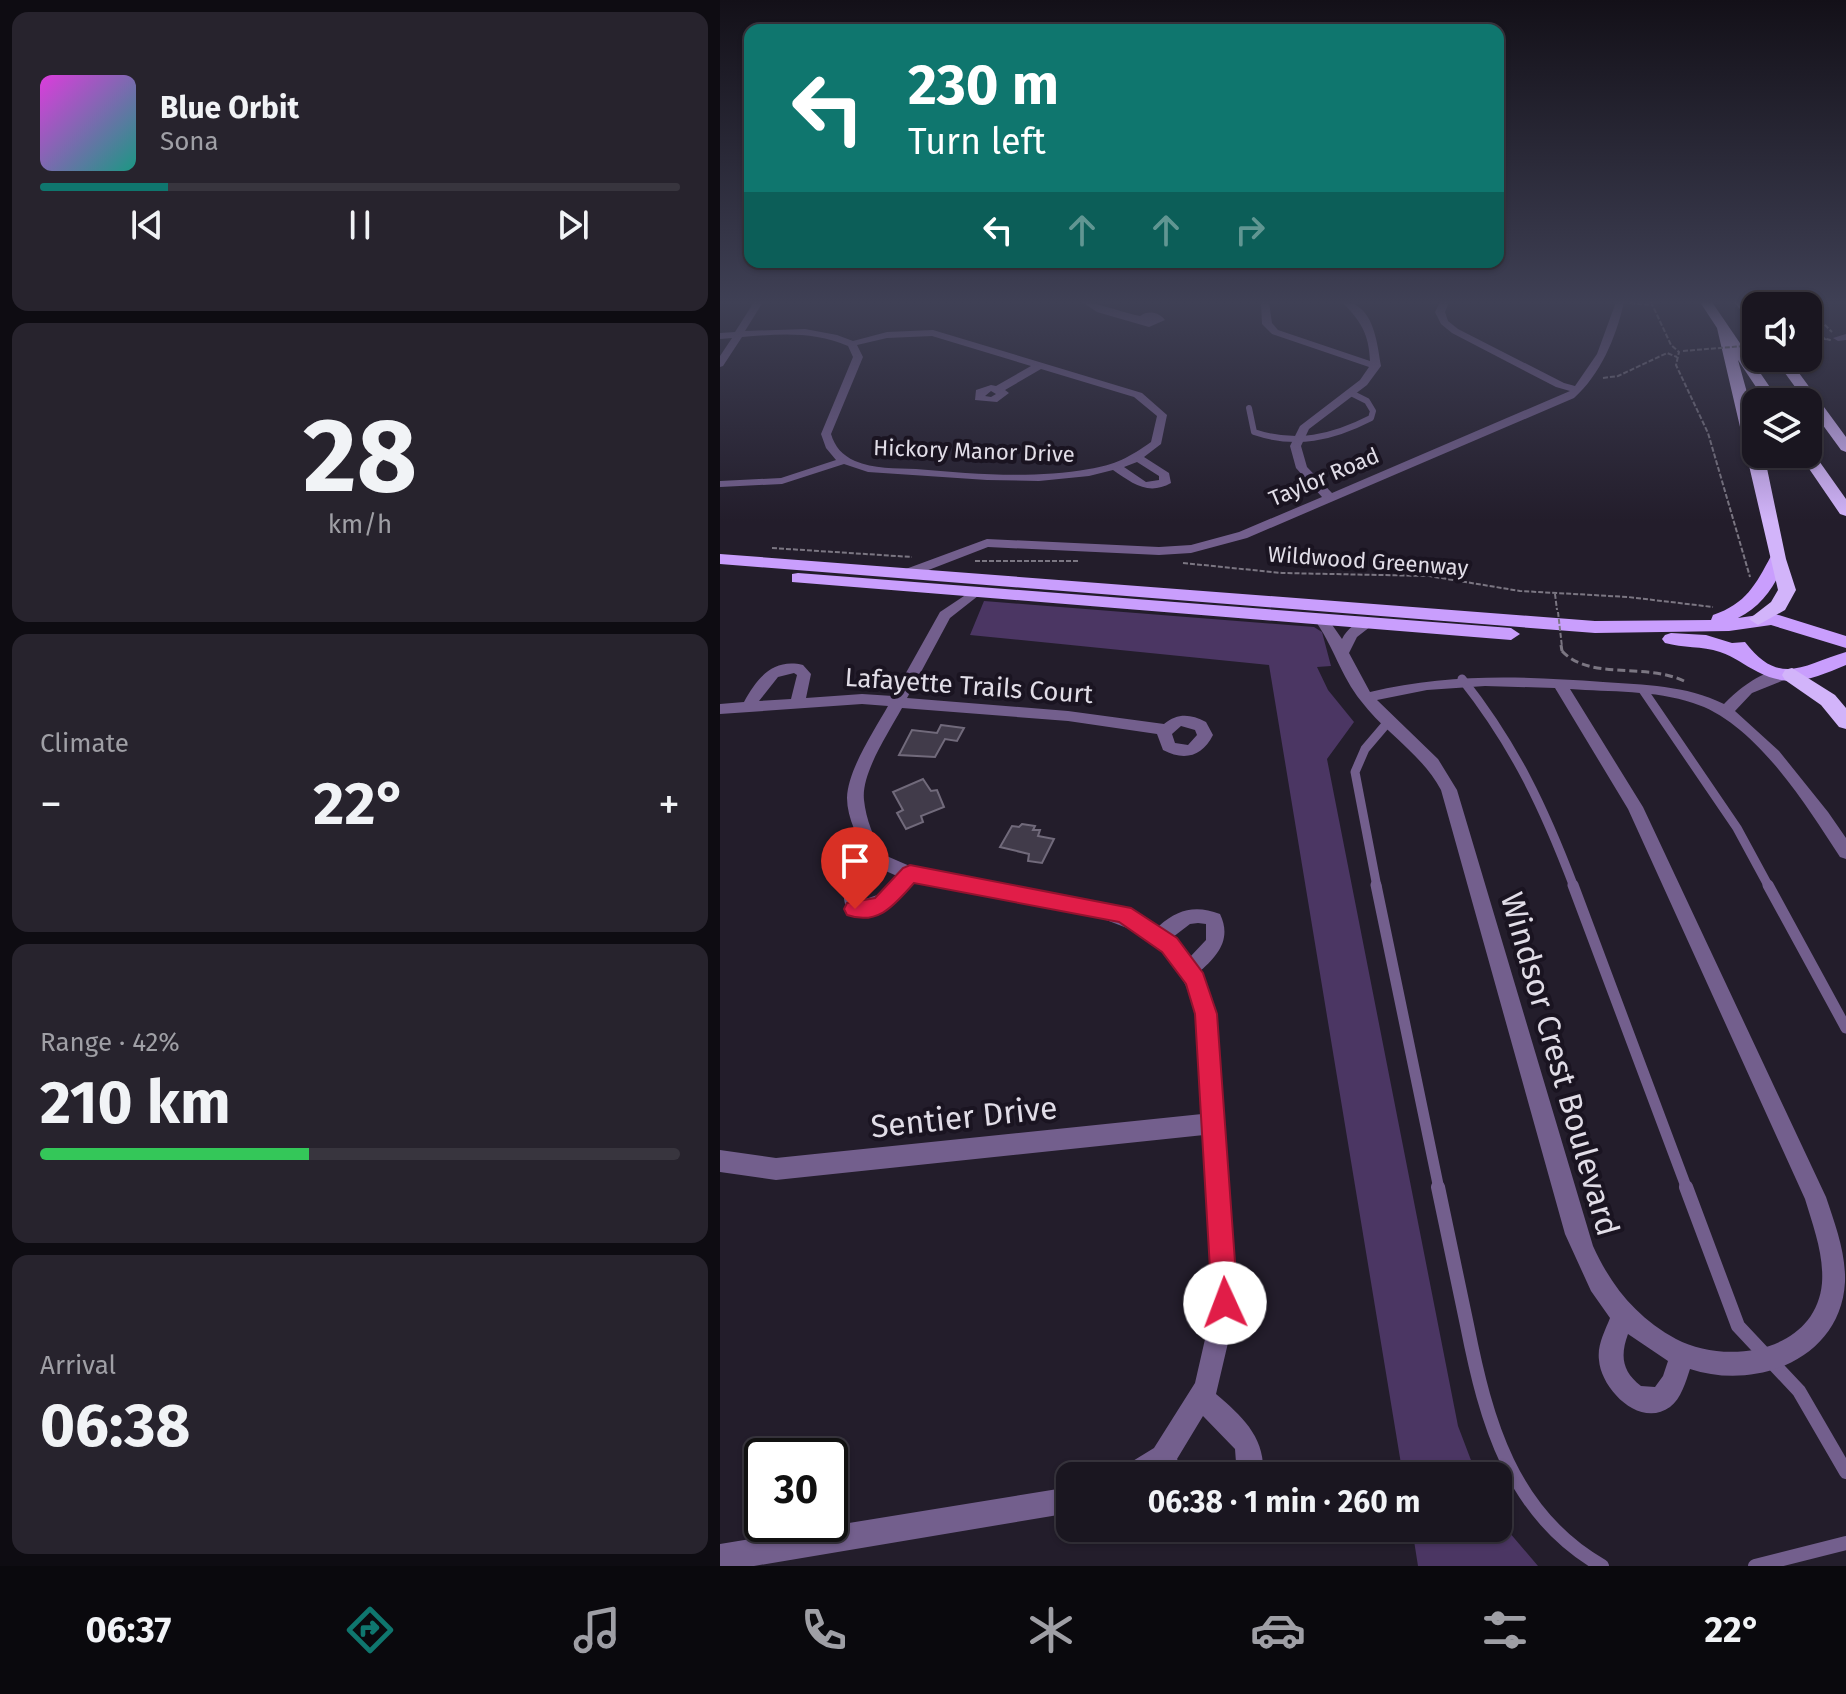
<!DOCTYPE html>
<meta charset="utf-8">
<style>
body{margin:0;font-family:"Fira Sans",sans-serif;background:#27232d;color:#f1f3f6;height:100vh;display:flex;flex-direction:column;font-size:30px;white-space:nowrap}
*{box-sizing:border-box;margin:0}
p{font-size:26px;color:#9f9fa5}
.icon{flex:none;width:44px;height:44px;fill:none;stroke:currentColor;stroke-width:2;stroke-linecap:round;stroke-linejoin:round}
.map{position:relative;flex:1;overflow:hidden}
.drawer{display:flex;flex-direction:column;gap:12px;padding:12px;background:#0e0c12;width:720px}
.drawer>*{flex:none}
.top-card{position:absolute;left:24px;top:24px;width:760px;height:244px;border-radius:16px;box-shadow:0 2px 6px #0004,0 0 0 2px #38353e;background:#0f766e;color:#fff;overflow:hidden}
.tools{position:absolute;left:1022px;top:292px;display:grid;gap:16px}
.tools a{display:grid;place-items:center;width:80px;height:80px;border-radius:16px;background:#1a1620;box-shadow:0 2px 6px #0004,0 0 0 2px #38353e;font-size:40px}
.speed{position:absolute;left:24px;top:1438px;display:flex;gap:16px;font-size:40px;font-weight:700;text-align:center}
.speed>*{display:grid;place-content:center;width:104px;height:104px;border-radius:50%;background:#1a1620;box-shadow:0 2px 6px #0004,0 0 0 2px #38353e;line-height:1}
.speed .limit{border:4px solid #111;border-radius:12px;background:#fff;color:#111}
.pin{position:absolute;display:grid;place-items:center;width:68px;height:68px;color:#fff;margin:-82px -34px;border-radius:50% 50% 50% 0;rotate:-45deg;box-shadow:0 0 8px #0007}
.pin .icon{rotate:45deg}
.me{position:absolute;width:88px;margin:-44px;rotate:358deg;stroke-linejoin:round;filter:drop-shadow(0 0 6px #0008)}
.turn{display:flex;align-items:center;gap:28px;height:168px;padding:0 32px;font-size:36px}
.turn .icon{width:104px;height:104px;stroke-width:2.5}
.turn b{display:block;font-size:56px;line-height:68px}
.lanes{display:flex;align-items:center;height:76px;padding:0 32px;background:#0003;justify-content:center;gap:40px;direction:ltr}
.lanes .off{opacity:.35}
.big{font-size:60px;font-weight:700;line-height:1.1}
.drawer .tile{flex:1;display:flex;flex-direction:column;justify-content:center;gap:12px;min-width:0;padding:0 28px;border-radius:16px;background:#27232d}
.drawer .dial{align-items:center;gap:0}
.dial b{font-size:104px;line-height:1}
.song{display:flex;align-items:center;gap:24px}
.cover{width:96px;height:96px;border-radius:12px;background:linear-gradient(135deg,hsl(300 70% 55%),hsl(170 70% 35%))}
.played{height:8px;border-radius:4px;background:linear-gradient(90deg,#0f766e 20%,#38353e 20%)}
.keys{display:flex;justify-content:space-around;direction:ltr}
.heat{display:flex;justify-content:space-between;align-items:center;font-size:44px;direction:ltr}
.charge{height:12px;border-radius:6px;background:linear-gradient(90deg,#34c759 42%,#38353e 0)}
.trip{position:absolute;left:336px;top:1462px;width:456px;height:80px;border-radius:16px;background:#1a1620;box-shadow:0 2px 6px #0004,0 0 0 2px #38353e;font-weight:700;line-height:80px;text-align:center}
.tabs{display:flex;height:128px;justify-content:space-around;align-items:center;background:#0a090d;color:#9f9fa5}
.tabs .icon{width:56px;height:56px}
.tabs .active{color:#0f766e}
.tabs b{font-size:36px;color:#f1f3f6}
main{display:flex;flex:1;min-height:0}
.map>svg:first-child{display:block}
.green{fill:#4b3663}
.building{fill:#413b4a;stroke:#716a7b;stroke-width:2}
.lines{fill:none;stroke-linecap:round;stroke-linejoin:round}
.path-far1{stroke:#7b7682;stroke-width:2;stroke-dasharray:5 2;stroke-linecap:butt}
.path{stroke:#7b7682;stroke-width:3;stroke-dasharray:8 4;stroke-linecap:butt}
.service-far3{stroke:#735f8d;stroke-width:6}
.service-far2{stroke:#735f8d;stroke-width:9}
.service-far1{stroke:#735f8d;stroke-width:11}
.service{stroke:#735f8d;stroke-width:14}
.minor{fill:#735f8d;fill-rule:evenodd}
.primary{fill:#c99efd;fill-rule:evenodd}
.trunk{fill:#d2b4fa;fill-rule:evenodd}
.path-bridge-far1{stroke:#7b7682;stroke-width:2;stroke-dasharray:5 2;stroke-linecap:butt}
.path-bridge{stroke:#7b7682;stroke-width:3;stroke-dasharray:8 4;stroke-linecap:butt}
.route{fill:#e11d48;stroke:#92132f;stroke-width:2}
.labels{text-anchor:middle;dominant-baseline:central;stroke-width:8;stroke-linejoin:round;paint-order:stroke}
.far-street-label{font-size:22px;fill:#e1dde7;stroke:#1a1421}
.street-label{font-size:26px;fill:#e1dde7;stroke:#1a1421}
.near-street-label{font-size:32px;fill:#e1dde7;stroke:#1a1421}
</style>
<main>
<section class="drawer">
<div class="tile">
<div class="song"><i class="cover"></i><div><b>Blue Orbit</b><p>Sona</p></div></div>
<div class="played"></div>
<div class="keys"><svg class="icon" aria-label="previous" viewBox="0 0 24 24"><path d="M18 5L8 12l10 7zM5 5v14"/></svg><svg class="icon" aria-label="pause" viewBox="0 0 24 24"><path d="M8 5v14M16 5v14"/></svg><svg class="icon" aria-label="next" viewBox="0 0 24 24"><path d="M6 5l10 7-10 7zM19 5v14"/></svg></div>
</div>
<div class="tile dial"><b>28</b><p>km/h</p></div>
<div class="tile"><p>Climate</p>
<div class="heat"><a>−</a><b class="big">22°</b><a>+</a></div>
</div>
<div class="tile"><p>Range · 42%</p><b class="big">210 km</b><div class="charge"></div></div>
<div class="tile"><p>Arrival</p><b class="big">06:38</b></div>
</section>
<div class="map">
<svg width="1126" height="1566" viewBox="0 0 1126 1566">
<rect width="100%" height="100%" fill="#231d2b"/>
<path class="green" d="M264,601l330,26 8,5 9,34 -14,1 11,23 26,32 -27,37 131,667 19,50h-74l-134,-811 -299,-30z
M778,1519l40,47h-120l-6,-38h86z"/>
<path class="building" d="M221,725l23,3 -7,13 -12,-2 -10,18 -36,-2 13,-25 25,3z
M203,779l8,12 6,-1 7,17 -23,9 2,6 -17,7 -9,-16 6,-3 -10,-18z
M302,824l13,2 -2,4h7l-2,6 16,3 -12,24 -14,-2 1,-7 -29,-7 12,-21 7,1z"/>
<g class="lines">
<path class="path-far1" d="M931,302l20,43 8,7 -3,13 32,68 42,144
M1089,302l7,14 16,16
M910,303l23,2
M1099,321l3,15
M1100,337l10,3 -11,-2z
M1088,340l12,-1
M883,378l15,-2 49,-23 10,4
M52,548l140,9
M255,561h105
M463,563l99,10 147,3 91,15 108,6 85,10
M835,594l2,16"/>
<path class="path" d="M842,651c28,30 82,11 122,30"/>
<path class="service-far3" d="M529,408l5,24c42,14 78,6 117,-14l2,-7 -6,-10 -16,-8"/>
<path class="service-far2" d="M742,679c53,67 82,129 112,208
M923,690l94,138 32,59
M657,887l-22,-115 10,-23 23,-27"/>
<path class="service-far1" d="M656,885l63,304
M853,885l114,304
M1048,885l78,143"/>
<path class="service" d="M718,1187c10,46 19,92 29,138 19,96 44,189 135,241
M966,1187l52,139 61,65 47,81
M1035,1566l91,-23"/>
<path class="minor" d="M34,302h9l-18,29 60,-2 32,6 16,6 34,-9 46,-2 209,63 25,22 -6,29 -17,13 25,16 2,10c-23,13 -39,0 -58,-13l-24,6 -50,5 -52,-1 -119,-8 -24,-8 -62,20 -62,3v-6l61,-3 55,-18 -10,-12 -5,-14 32,-77 -5,-11c-34,-15 -70,-12 -106,-9l-19,29 -3,1v-11l12,-18 -12,1v-6l15,-1zM212,336l99,30 -35,20 -5,-1 -15,5 -1,10 22,2 12,-9 -4,-3 36,-21 93,28 23,19 -6,26c-21,15 -36,23 -62,27 -56,10 -117,5 -173,0 -20,-1 -43,0 -61,-8 -13,-6 -20,-14 -24,-27l32,-77 -6,-12 30,-7zM271,391l5,3 -5,3 -6,-1zM417,462l22,14v4l-13,2 -22,-15z
M362,302c15,0 41,11 58,14 8,-6 19,-4 25,4l-16,7 -52,-15z
M541,302h8l3,21 6,7 92,31c-1,-27 -9,-40 -28,-59 32,0 35,41 39,64l-14,19 -58,44 -8,17 6,21 25,26 238,-102 -14,-4 -104,-54 -11,-9 -6,-12 5,-10h9l-4,10 3,9 10,8 106,54 11,3 22,-32 19,-52h8c-8,36 -24,73 -50,96l-327,140 -56,15 -32,2 -171,-8 -75,29h-10v-6l84,-31 172,8 32,-2 48,-13 83,-35 -26,-29 -6,-22 10,-20 60,-46 9,-13 -97,-33 -10,-10z
M1126,334v6l-8,1 -5,-3z
M256,588l7,4 -33,26 -43,80 161,13 96,13c14,-11 26,-10 42,-2l7,13c-11,22 -29,26 -50,15l-6,-16 -89,-13 -166,-13c-13,24 -41,65 -38,92 2,20 10,37 18,54l30,13 189,36 31,9 27,14c19,-17 37,-21 61,-12 12,25 -2,42 -22,59l18,41 21,276 -2,23 -19,81c27,23 50,44 47,82h-26l-2,-27 -32,-33 -26,43 11,17h-69l4,-9 31,-19 41,-65 16,-70 2,-23 -9,-155 -428,45 -56,-8v-22l56,8 426,-44 -6,-100 -10,-28 -12,-22 -16,-18 -18,-13 -39,-15 -187,-36c-17,18 -38,42 -65,32 -13,-26 0,-37 18,-56 -8,-19 -20,-39 -20,-60 1,-29 27,-67 41,-92l-26,-2 -142,10v-10l24,-2c13,-24 29,-44 59,-37l8,9 -5,24 56,-4 31,2 47,-84zM74,673l3,2 -6,24 -32,2 19,-24zM461,726l14,4 2,5 -9,10 -13,-2 -3,-9zM159,868l18,8 -17,18 -20,7 2,-14zM478,923l8,1v16l-16,17 -17,-20 17,-13z
M601,615l5,1 16,23c5,-10 15,-18 26,-20l7,4 -18,14 -8,16 21,39c78,-19 154,-16 233,-10 41,3 83,3 121,22 15,-16 42,-37 65,-34l2,4 -2,4 -37,15 -17,18 44,40 49,61 18,26v21l-6,-2c-34,-52 -85,-135 -147,-154 -38,-13 -83,-11 -123,-14l73,118 183,390c9,27 20,56 19,85 -4,77 -89,109 -155,87 -4,12 -9,30 -20,38 -30,22 -69,-18 -71,-47 -2,-15 6,-29 11,-42l-19,-27 -26,-57 -124,-444c-19,-36 -56,-57 -80,-89 -20,-25 -28,-56 -47,-82zM765,686l70,2 73,121 177,390c8,27 19,55 17,84 -6,69 -95,83 -146,56 -39,-21 -65,-53 -83,-93l-136,-456 -19,-31 -61,-59 50,-10zM908,1334l40,27 -5,15 -8,11 -14,-1c-19,-15 -21,-30 -13,-52z
M350,1487v26l-316,53h-34v-22z"/>
<path class="primary" d="M0,554l875,67 116,-1 2,-5c33,-11 43,-31 58,-59l6,-2 8,5c-8,25 -23,47 -47,59l34,-5 74,23v12l-75,-23 -42,6 -134,2 -875,-69z
M78,573l713,55 9,6 -9,6 -719,-58v-8z
M951,633l35,2 26,8 13,-1c35,46 59,22 101,10v13c-31,13 -56,24 -88,7 -14,-7 -23,-15 -38,-20 -18,-6 -37,-4 -55,-9l-3,-4 3,-4z"/>
<path class="trunk" d="M980,302h12l68,100h-14l-28,-42 18,65v29h8l22,105 10,31 -11,20 -27,15 -9,-6 22,-17 7,-12 -61,-262z
M1014,302h12l10,13v13z
M1054,358h14l58,79v15l-5,-2z
M1088,450l4,1 34,48v17l-6,-2 -41,-60h9z
M1072,668l43,27 11,13v21l-7,-2 -18,-22 -36,-25 -3,-5 3,-5z"/>
<path class="path-bridge-far1" d="M963,351l73,-6
M838,612l4,35"/>
<path class="path-bridge" d="M841,645l1,6"/>
</g>
<linearGradient id="sky" x2="0" y2="1"><stop stop-color="#131018"/><stop offset="0.58" stop-color="#3f4055"/><stop offset="1" stop-color="#3f4055" stop-opacity="0"/></linearGradient>
<rect width="1126" height="521" fill="url(#sky)"/>
<path class="route" d="M190,865l221,43 46,30 26,35 14,41 21,289 -3,10 -10,3 -10,-3 -3,-10 -17,-289 -9,-30 -24,-32 -43,-30 -205,-39c-19,21 -35,43 -67,32l-3,-6 3,-6 28,-5 28,-30z"/>
<g class="labels">
<g class="far-street-label">
<text transform="translate(254 451) rotate(2)">Hickory Manor Drive</text>
<text transform="translate(604 477) rotate(-23)">Taylor Road</text>
<text transform="translate(648 561) rotate(4)">Wildwood Greenway</text>
</g>
<g class="street-label">
<text transform="translate(249 686) rotate(4)">Lafayette Trails Court</text>
</g>
<g class="near-street-label">
<text transform="translate(840 1064) rotate(74)">Windsor Crest Boulevard</text>
<text transform="translate(244 1117) rotate(-6)">Sentier Drive</text>
</g>
</g>
</svg>
<div class="tools">
<a><svg class="icon" aria-label="sound" viewBox="0 0 24 24"><path d="M4 9h4l5-4v14l-5-4H4zM17 9q2 3 0 6"/></svg></a>
<a><svg class="icon" aria-label="layers" viewBox="0 0 24 24"><path d="M12 4l9 5-9 5-9-5zM3 14l9 5 9-5"/></svg></a>
</div>
<div class="speed"><div class="limit">30</div></div>
<div class="pin" style="left:135px;top:909px;background:#d93025"><svg class="icon" aria-label="arrive" viewBox="0 0 24 24"><path d="M6 21V4h12l-3 4 3 4H6"/></svg></div>
<svg class="me" style="left:505px;top:1303px" viewBox="-20 -20 40 40"><circle r="19" fill="#fff"/><path d="M0-13L10 11 0 6-10 11z" fill="#e11d48"/></svg>
<div class="trip">06:38 · 1 min · 260 m</div>
<div class="top-card">
<div class="turn"><svg class="icon" aria-label="left" viewBox="0 0 24 24"><path d="M17 20v-9H6M10 6l-5 5 5 5"/></svg><div><b>230 m</b>Turn left</div></div>
<div class="lanes"><svg class="icon" aria-label="left" viewBox="0 0 24 24"><path d="M17 20v-9H6M10 6l-5 5 5 5"/></svg><svg class="icon off" aria-label="ahead" viewBox="0 0 24 24"><path d="M12 20V5M6 11l6-6 6 6"/></svg><svg class="icon off" aria-label="ahead" viewBox="0 0 24 24"><path d="M12 20V5M6 11l6-6 6 6"/></svg><svg class="icon off" aria-label="right" viewBox="0 0 24 24"><path d="M7 20v-9h11M14 6l5 5-5 5"/></svg></div>
</div>
</div>
</main>
<nav class="tabs">
<b>06:37</b>
<svg class="icon active" aria-label="directions" viewBox="0 0 24 24"><path d="M12 3l9 9-9 9-9-9zM9 14v-3h6M13 9l2 2-2 2"/></svg>
<svg class="icon" aria-label="music" viewBox="0 0 24 24"><path d="M9 18V5l10-2v13"/><circle cx="6" cy="18" r="3"/><circle cx="16" cy="16" r="3"/></svg>
<svg class="icon" aria-label="phone" viewBox="0 0 24 24"><path d="M5 4h4l2 5-3 2q2 4 5 5l2-3 5 2v4C11 20 4 13 5 4z"/></svg>
<svg class="icon" aria-label="climate" viewBox="0 0 24 24"><path d="M12 3v18M4 7l16 10M4 17L20 7"/></svg>
<svg class="icon" aria-label="car" viewBox="0 0 24 24"><path d="M5 17H2v-5l4-1 3-4h7l3 4 3 1v5h-3M9 17h6M6 11h13"/><circle cx="7" cy="17" r="2"/><circle cx="17" cy="17" r="2"/></svg>
<svg class="icon" aria-label="filters" viewBox="0 0 24 24"><path d="M4 7h16M4 17h16"/><circle cx="9" cy="7" r="2"/><circle cx="15" cy="17" r="2"/></svg>
<b>22°</b>
</nav>
